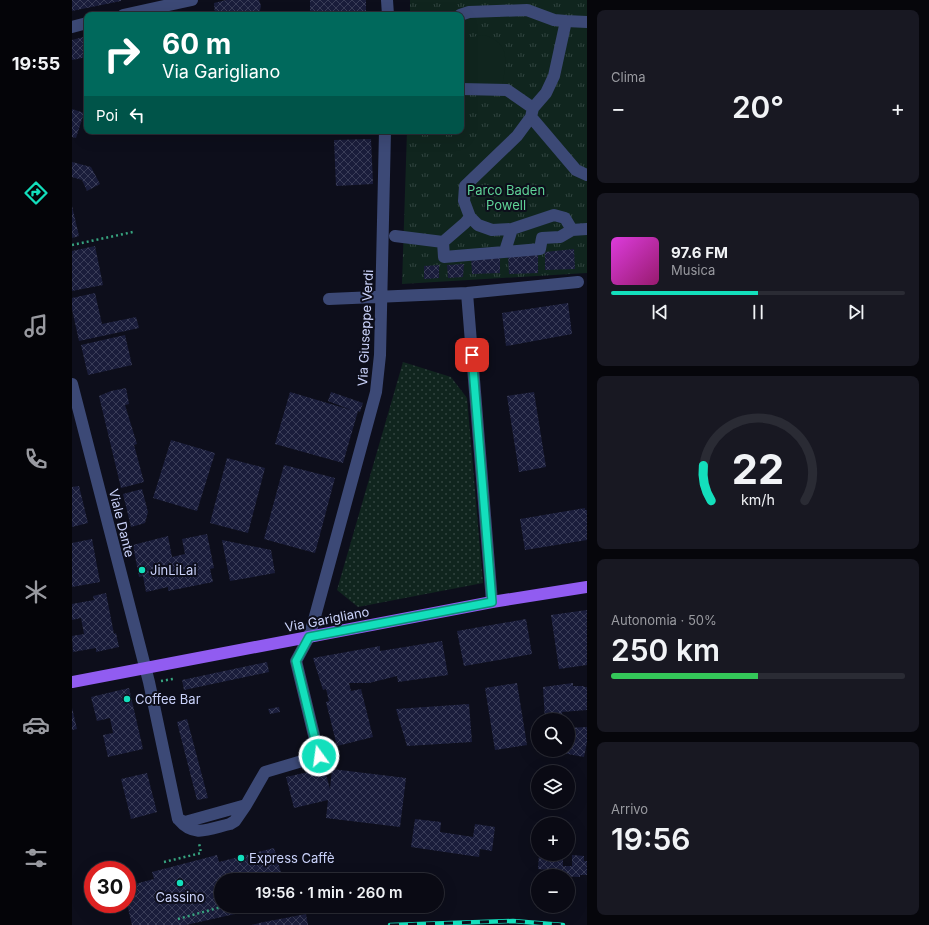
<!DOCTYPE html>
<html lang="it">
<meta charset="utf-8">
<style>
body{margin:0;font-family:Inter,sans-serif;background:#181822;color:#f1f3f6;height:100vh;display:flex;flex-direction:column;font-size:15px;white-space:nowrap}
*{box-sizing:border-box;margin:0}
p{font-size:13px;color:#999aa0}
.icon{flex:none;width:22px;height:22px;fill:none;stroke:currentColor;stroke-width:2;stroke-linecap:round;stroke-linejoin:round}
.map{position:relative;flex:1;overflow:hidden}
.side{display:flex;flex-direction:column;gap:10px;padding:10px;background:#06060b;width:342px}
.side>*{flex:none}
.guide{position:absolute;left:12px;top:12px;width:380px;height:122px;border-radius:8px;box-shadow:0 4px 16px #0002,0 0 0 1px #2a2b34;background:#00695c;color:#fff;overflow:hidden}
.controls{position:absolute;left:459px;top:713px;display:grid;gap:8px}
.controls a{display:grid;place-items:center;width:44px;height:44px;border-radius:50%;background:#0a0a14;box-shadow:0 4px 16px #0002,0 0 0 1px #2a2b34;font-size:20px}
.speed{position:absolute;left:12px;top:861px;display:flex;gap:8px;font-size:20px;font-weight:700;text-align:center}
.speed>*{display:grid;place-content:center;width:52px;height:52px;border-radius:50%;background:#0a0a14;box-shadow:0 4px 16px #0002,0 0 0 1px #2a2b34;line-height:1}
.speed .limit{border:6px solid #d22;background:#fff;color:#111}
.pin{position:absolute;display:grid;place-items:center;width:34px;height:34px;color:#fff;margin:-17px;border-radius:8px;box-shadow:0 2px 6px #0006}
.me{position:absolute;width:44px;margin:-22px;rotate:346deg;stroke-linejoin:round;filter:drop-shadow(0 0 3px #0008)}
.turn{display:flex;align-items:center;gap:14px;height:84px;padding:0 12px;font-size:18px}
.turn .icon{width:52px;height:52px;stroke-width:2.5}
.turn b{display:block;font-size:28px;line-height:34px}
.then{display:flex;align-items:center;height:38px;padding:0 12px;background:#0003;gap:8px;font-size:15px}
.big{font-size:30px;font-weight:600;line-height:1.1}
.side .widget{flex:1;display:flex;flex-direction:column;justify-content:center;gap:6px;min-width:0;padding:0 14px;border-radius:8px;background:#181822}
.side .dial{align-items:center;gap:0}
.dial svg{height:104px;overflow:visible;fill:none;stroke:#2a2b34;stroke-width:7;stroke-linecap:round;text-anchor:middle}
.dial text{fill:#f1f3f6;stroke:none}
.song{display:flex;align-items:center;gap:12px}
.cover{width:48px;height:48px;border-radius:6px;background:linear-gradient(135deg,hsl(300 70% 55%),hsl(320 70% 35%))}
.played{height:4px;border-radius:2px;background:linear-gradient(90deg,#13dfbc 50%,#2a2b34 50%)}
.keys{display:flex;justify-content:space-around;direction:ltr}
.heat{display:flex;justify-content:space-between;align-items:center;font-size:22px;direction:ltr}
.charge{height:6px;border-radius:3px;background:linear-gradient(90deg,#34c759 50%,#2a2b34 0)}
.trip{position:absolute;left:142px;top:873px;width:230px;height:40px;border-radius:20px;background:#0a0a14;box-shadow:0 4px 16px #0002,0 0 0 1px #2a2b34;font-weight:600;line-height:40px;text-align:center}
main{display:flex;flex:1;min-height:0}
.dock{display:flex;flex-direction:column;width:72px;justify-content:space-around;align-items:center;background:#040408;color:#999aa0}
.dock .icon{width:28px;height:28px}
.dock .on{color:#13dfbc}
.dock b{font-size:18px;color:#f1f3f6}
.map>svg:first-child{display:block}
.grass{fill:url(#grass-dots)}
.park{fill:url(#park-tufts)}
.pitch{fill:#10251e}
.building{fill:url(#building-cross-hatch)}
.lines{fill:none;stroke-linecap:round;stroke-linejoin:round}
.path{stroke:#37a37f;stroke-width:2.5;stroke-dasharray:2 3;stroke-linecap:butt}
.minor{stroke:#3c4976;stroke-width:12}
.major{stroke:#915cf1;stroke-width:12}
.rail-casing{stroke:#13dfbc;stroke-width:4.5}
.rail{stroke:#0d0e1b;stroke-width:3;stroke-dasharray:9;stroke-linecap:butt}
.route-casing{stroke:#0c917a;stroke-width:10}
.route{stroke:#13dfbc;stroke-width:7}
.poi-dot{fill:#13dfbc;stroke:#0d0e1b;stroke-width:1.5}
.labels{text-anchor:middle;dominant-baseline:central;stroke-width:4;stroke-linejoin:round;paint-order:stroke}
.park-label{font-size:13px;fill:#5fd397;stroke:#0d0e1b}
.street-label{font-size:13px;fill:#cbd3fb;stroke:#0d0e1b}
.poi-label{font-size:13px;fill:#cbd3fb;stroke:#0d0e1b;text-anchor:start}
</style>
<main>
<nav class="dock">
<b>19:55</b>
<svg class="icon on" aria-label="directions" viewBox="0 0 24 24"><path d="M12 3l9 9-9 9-9-9zM9 14v-3h6M13 9l2 2-2 2"/></svg>
<svg class="icon" aria-label="music" viewBox="0 0 24 24"><path d="M9 18V5l10-2v13"/><circle cx="6" cy="18" r="3"/><circle cx="16" cy="16" r="3"/></svg>
<svg class="icon" aria-label="phone" viewBox="0 0 24 24"><path d="M5 4h4l2 5-3 2q2 4 5 5l2-3 5 2v4C11 20 4 13 5 4z"/></svg>
<svg class="icon" aria-label="climate" viewBox="0 0 24 24"><path d="M12 3v18M4 7l16 10M4 17L20 7"/></svg>
<svg class="icon" aria-label="car" viewBox="0 0 24 24"><path d="M5 17H2v-5l4-1 3-4h7l3 4 3 1v5h-3M9 17h6M6 11h13"/><circle cx="7" cy="17" r="2"/><circle cx="17" cy="17" r="2"/></svg>
<svg class="icon" aria-label="filters" viewBox="0 0 24 24"><path d="M4 7h16M4 17h16"/><circle cx="9" cy="7" r="2"/><circle cx="15" cy="17" r="2"/></svg>
</nav>
<div class="map">
<svg width="515" height="925" viewBox="0 0 515 925">
<defs>
<pattern id="grass-dots" width="8" height="8" patternUnits="userSpaceOnUse"><rect width="8" height="8" fill="#10251e"/><path d="M2 2h.1M6 6h.1" fill="none" stroke="#314440" stroke-width="1.8" stroke-linecap="round"/></pattern>
<pattern id="park-tufts" width="24" height="20" patternUnits="userSpaceOnUse"><rect width="24" height="20" fill="#10251e"/><path d="M3 7l-1-3M5 7V3M7 7l1-3M15 17l-1-3M17 17v-4M19 17l1-3" fill="none" stroke="#314440"/></pattern>
<pattern id="building-cross-hatch" width="8" height="8" patternUnits="userSpaceOnUse"><rect width="8" height="8" fill="#1a1d3b"/><path d="M0 0l8 8M0 8l8-8" fill="none" stroke="#3a3d58"/></pattern>
</defs>
<rect width="100%" height="100%" fill="#0d0e1b"/>
<path class="grass" d="M331,362l48,15 16,21 16,185 -125,24 -21,-17z"/>
<path class="park" d="M338,0h177v273l-185,11 5,-153h54v-116h-51z"/>
<path class="pitch" d="M411,35c29,7 23,29 19,52l-41,-2v-42l7,-5z"/>
<path class="building" d="M0,0h49v1l-49,10z
M154,0h33l2,6 -2,9h-44l-1,-12z
M238,0h56v15h-56z
M15,36v21l-15,3v-20z
M0,109l12,4 -8,25 -4,-1z
M299,139l2,45 -37,2 -2,-46z
M0,162l19,5 9,17 -13,7 -5,-11 -10,-3z
M0,206l7,30 -7,2z
M23,246l8,39 -31,6v-40z
M502,249l1,20 -30,1v-18z
M466,252v21l-29,1 -1,-20z
M428,255v18l-28,1 -1,-18z
M392,264l-1,13 -15,1 -1,-13z
M367,265v13l-15,1v-13z
M23,293l7,31 34,-7 3,11 -60,13 -7,-32v-11z
M496,303l4,31 -66,12 -4,-33z
M53,335l7,30 -44,10 -7,-30z
M54,388l3,16 -4,1 12,39 -3,1 10,37 -23,6 -22,-92 12,-5z
M218,392l61,18 -23,-9 3,-9 32,11 -3,9 -2,-1 -15,52 -68,-19z
M462,392l12,75 -27,5 -12,-76z
M99,440l44,13 -18,58 -44,-13z
M155,458l38,10 -17,65 -38,-10z
M212,465l51,13 -20,75 -51,-14z
M7,486l9,37 -16,4v-40z
M70,489l6,23 -3,11 -14,4 -8,-33z
M513,508v2h2v30l-62,10 -5,-31z
M135,534l7,34 -4,1 3,13 -45,9v-4l-22,5 -3,-16 -4,1 -6,-32 35,-9 4,21 13,-3 -3,-15z
M20,539l8,43 -28,5v-44z
M150,540l49,10 4,23 -45,8z
M34,593l8,41 2,-1 3,14 -23,5v-4l-23,4 -1,-16 12,-2 -3,-16 -9,2v-16l22,-4 -1,-4z
M515,610v55l-28,4 -8,-54z
M454,619l6,35 -68,12 -7,-35z
M370,641l6,34 -50,7 -1,-6 -28,7h-20l2,8 10,-2 12,48 -36,9 -11,-44 3,-1 -3,-12 -3,1 -10,-32 67,-12v5z
M195,662l2,10 -85,18 -2,-10z
M445,683l10,62 -32,5 -10,-62z
M501,683v3h11v1h3v23l-25,2 1,8h-18l-2,-33z
M57,688l14,61 -35,8 -5,-22 10,-2 -3,-15 -13,3 -6,-24z
M397,704l3,38 -65,4 -11,-37z
M207,707l1,5 -10,2 -2,-5z
M0,708l5,21 -5,1z
M115,719l21,79 -11,2 -20,-78z
M515,727v15l-3,15 -32,-6 16,-1v-22z
M260,769l74,9 -6,49 -74,-9 2,-18 -34,8 -8,-31 27,-6v2l12,-2 5,18z
M75,773l10,39 -26,7 -10,-40z
M343,819l26,3 -1,10 33,5 2,-13 20,3 -3,24 -12,-2 -1,8 -68,-10z
M202,848l9,32h-62v26l45,1 -80,18h-54l-5,-21v-18l27,-7 -2,-7 65,-17 2,7z
M467,854l24,1v11h9v-11l12,1v5h3v14h-7v2l-21,-1v-5l-21,-2z
M234,914l2,11h-56l7,-2z"/>
<g class="lines">
<path class="path" d="M0,245l61,-13
M89,681l12,-2
M92,862l37,-9 -2,-10
M106,919l47,-13"/>
<path class="minor" d="M315,0l1,15
M51,15l69,-15
M494,21l21,1
M0,27l15,-4
M389,89l46,1 26,18
M459,117l45,53 11,5
M398,217l8,8 14,5 20,-1 42,-14 11,3 7,12 15,-1
M323,236l48,6 22,-19 5,-6 -6,-16 1,-15 52,-50 14,-19 2,-9 13,-15 8,-17 12,-55 -12,-1 -27,-10 -58,2 -9,3
M371,242l1,15 96,-8 2,-11 18,-1 12,-7
M433,251l7,-22
M395,293l25,309
M257,299l138,-6 111,-11
M0,384l77,298 29,137 7,3 61,-17 19,-33 54,-16 -23,-95 13,-24 5,-17 62,-228 4,-37 5,-224
M107,820c15,18 30,9 51,4l5,-3 11,-16"/>
<path class="major" d="M0,682l420,-80 95,-15"/>
<g class="rail-casing">
<path id="rail" d="M318,925l123,-4 50,4"/>
</g>
<use href="#rail" class="rail"/>
</g>
<g class="lines">
<g class="route-casing">
<path id="route" d="M247,756l-23,-95 13,-24 183,-35 -20,-247"/>
</g>
<use href="#route" class="route"/>
</g>
<g class="poi-dot">
<circle cx="70" cy="570" r="4"/>
<circle cx="55" cy="699" r="4"/>
<circle cx="169" cy="858" r="4"/>
<circle cx="108" cy="883" r="4"/>
</g>
<g class="labels">
<g class="park-label">
<text x="434" y="190">Parco Baden<tspan x="434" dy="15">Powell</tspan></text>
</g>
<g class="street-label">
<text transform="translate(293 328) rotate(-87)">Via Giuseppe Verdi</text>
<text transform="translate(50 523) rotate(76)">Viale Dante</text>
<text transform="translate(255 619) rotate(-11)">Via Garigliano</text>
</g>
<g class="poi-label">
<text x="78" y="570">JinLiLai</text>
<text x="63" y="699">Coffee Bar</text>
<text x="177" y="858">Express Caffè</text>
<text x="108" y="897" text-anchor="middle">Cassino</text>
</g>
</g>
</svg>
<div class="controls">
<a><svg class="icon" aria-label="search" viewBox="0 0 24 24"><circle cx="10" cy="10" r="6"/><path d="M15 15l6 6"/></svg></a>
<a><svg class="icon" aria-label="layers" viewBox="0 0 24 24"><path d="M12 4l9 5-9 5-9-5zM3 14l9 5 9-5"/></svg></a>
<a>+</a>
<a>−</a>
</div>
<div class="speed"><div class="limit">30</div></div>
<div class="pin" style="left:400px;top:355px;background:#d93025"><svg class="icon" aria-label="arrive" viewBox="0 0 24 24"><path d="M6 21V4h12l-3 4 3 4H6"/></svg></div>
<svg class="me" style="left:247px;top:756px" viewBox="-20 -20 40 40"><circle r="17" fill="#13dfbc" stroke="#fff" stroke-width="3"/><path d="M0-11L8 9 0 5-8 9z" fill="#fff"/></svg>
<div class="trip">19:56 · 1 min · 260 m</div>
<div class="guide">
<div class="turn"><svg class="icon" aria-label="right" viewBox="0 0 24 24"><path d="M7 20v-9h11M14 6l5 5-5 5"/></svg><div><b>60 m</b>Via Garigliano</div></div>
<div class="then">Poi<svg class="icon" aria-label="left" viewBox="0 0 24 24"><path d="M17 20v-9H6M10 6l-5 5 5 5"/></svg></div>
</div>
</div>
<section class="side">
<div class="widget"><p>Clima</p>
<div class="heat"><a>−</a><b class="big">20°</b><a>+</a></div>
</div>
<div class="widget">
<div class="song"><i class="cover"></i><div><b>97.6 FM</b><p>Musica</p></div></div>
<div class="played"></div>
<div class="keys"><svg class="icon" aria-label="previous" viewBox="0 0 24 24"><path d="M18 5L8 12l10 7zM5 5v14"/></svg><svg class="icon" aria-label="pause" viewBox="0 0 24 24"><path d="M8 5v14M16 5v14"/></svg><svg class="icon" aria-label="next" viewBox="0 0 24 24"><path d="M6 5l10 7-10 7zM19 5v14"/></svg></div>
</div>
<div class="widget dial"><svg viewBox="0 0 100 80">
<path d="M14 69A42 42 0 1 1 86 69"/>
<path d="M14 69A42 42 0 0 1 8 42" stroke="#13dfbc"/>
<text x="50" y="56" font-size="32" font-weight="700">22</text>
<text x="50" y="72" font-size="11">km/h</text>
</svg></div>
<div class="widget"><p>Autonomia · 50%</p><b class="big">250 km</b><div class="charge"></div></div>
<div class="widget"><p>Arrivo</p><b class="big">19:56</b></div>
</section>
</main>
